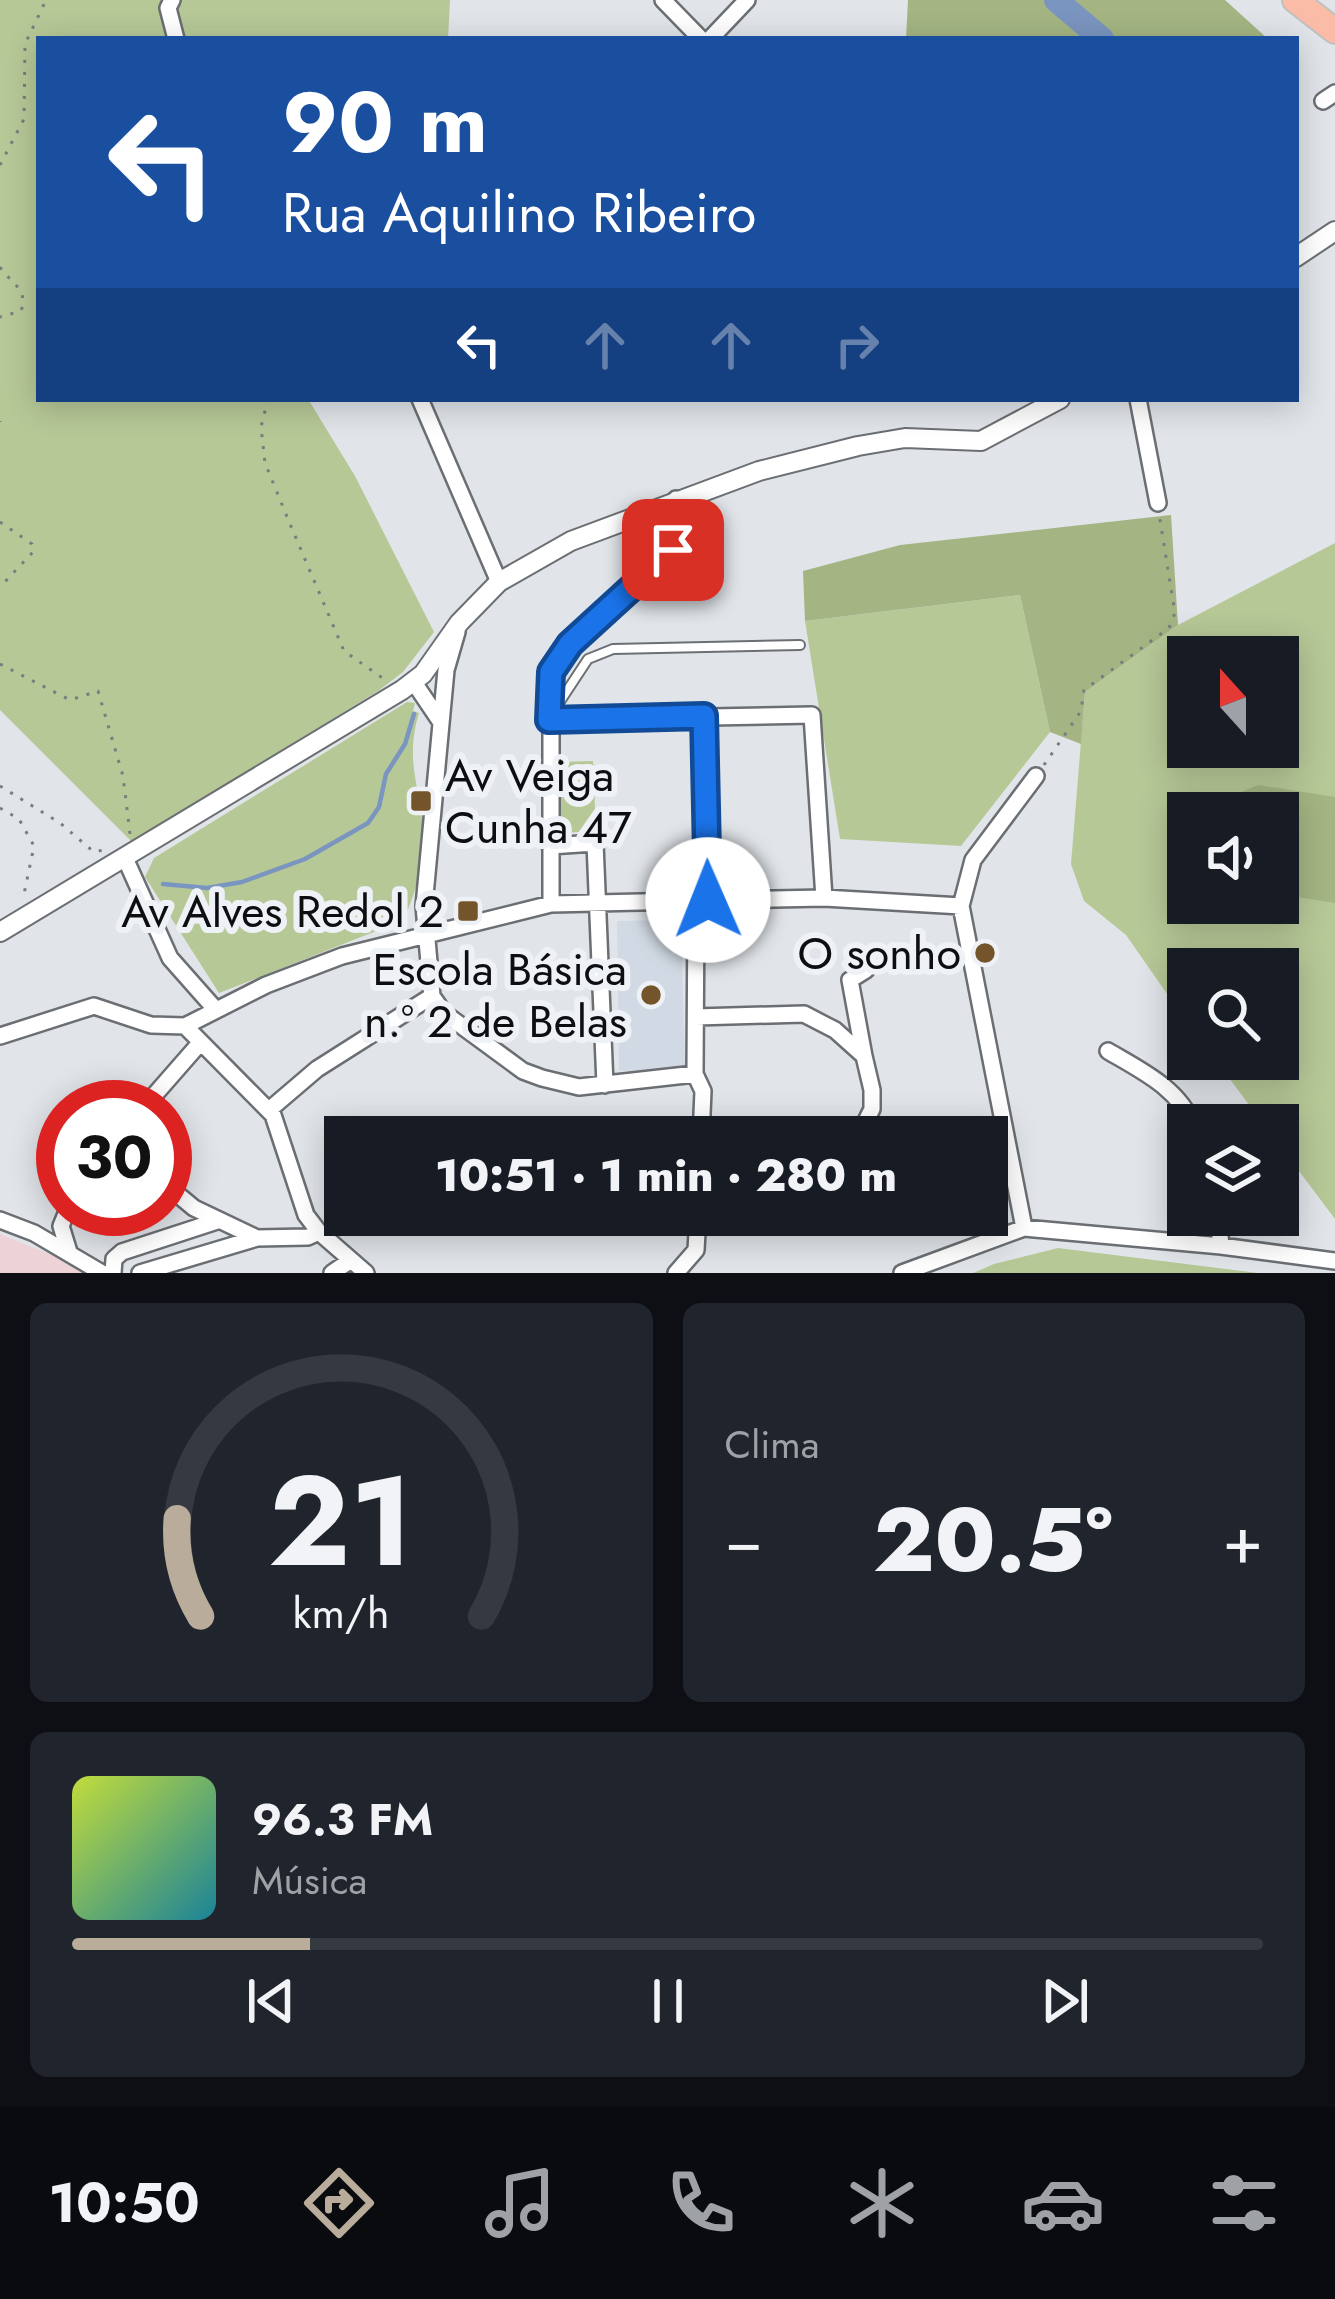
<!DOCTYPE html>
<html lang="pt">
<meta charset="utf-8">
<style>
body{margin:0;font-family:Jost,sans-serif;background:#20242c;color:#f1f3f6;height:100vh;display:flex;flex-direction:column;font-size:45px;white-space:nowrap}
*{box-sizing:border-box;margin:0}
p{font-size:39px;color:#9ea1a6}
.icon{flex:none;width:66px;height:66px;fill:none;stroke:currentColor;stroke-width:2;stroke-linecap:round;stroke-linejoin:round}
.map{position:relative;height:1273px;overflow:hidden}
.sheet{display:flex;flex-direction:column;gap:30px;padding:30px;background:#0d0f14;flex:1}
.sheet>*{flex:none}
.guide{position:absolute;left:36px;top:36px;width:1263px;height:366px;border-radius:0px;box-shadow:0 6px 30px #0003;background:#1a4fa0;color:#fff;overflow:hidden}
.needle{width:78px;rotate:339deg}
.tools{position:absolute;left:1167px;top:636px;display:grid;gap:24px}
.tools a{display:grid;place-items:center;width:132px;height:132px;border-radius:0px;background:#171b24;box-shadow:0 6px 30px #0003;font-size:60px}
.speed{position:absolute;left:36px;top:1080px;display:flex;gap:24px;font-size:60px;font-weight:700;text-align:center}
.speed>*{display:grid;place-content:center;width:156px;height:156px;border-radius:50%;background:#171b24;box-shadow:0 6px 30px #0003;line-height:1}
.speed .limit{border:18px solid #d22;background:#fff;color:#111}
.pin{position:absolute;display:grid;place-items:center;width:102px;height:102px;color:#fff;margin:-51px;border-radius:24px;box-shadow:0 6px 18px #0006}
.me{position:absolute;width:132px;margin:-66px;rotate:359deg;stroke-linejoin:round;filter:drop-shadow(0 0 9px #0008)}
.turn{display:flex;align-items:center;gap:42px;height:252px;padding:0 48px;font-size:54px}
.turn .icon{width:156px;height:156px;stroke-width:2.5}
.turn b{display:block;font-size:84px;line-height:102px}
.lanes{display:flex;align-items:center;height:114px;padding:0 48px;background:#0003;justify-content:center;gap:60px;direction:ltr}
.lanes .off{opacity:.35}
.big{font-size:90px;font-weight:800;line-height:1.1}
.sheet .card{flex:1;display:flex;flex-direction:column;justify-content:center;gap:18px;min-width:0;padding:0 42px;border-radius:18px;background:#20242c}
.sheet .dial{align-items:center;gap:0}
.dial svg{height:312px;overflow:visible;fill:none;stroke:#363941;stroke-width:7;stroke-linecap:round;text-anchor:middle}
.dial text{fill:#f1f3f6;stroke:none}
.song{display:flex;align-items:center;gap:36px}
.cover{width:144px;height:144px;border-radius:18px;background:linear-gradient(135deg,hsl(70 70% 55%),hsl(190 70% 35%))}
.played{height:12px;border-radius:6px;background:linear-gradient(90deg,#b9ac9b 20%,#363941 20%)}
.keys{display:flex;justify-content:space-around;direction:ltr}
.heat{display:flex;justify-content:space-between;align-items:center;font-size:66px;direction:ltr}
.sheet .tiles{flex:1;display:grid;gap:30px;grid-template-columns:1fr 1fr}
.card:last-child{grid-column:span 2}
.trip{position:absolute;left:324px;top:1116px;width:684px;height:120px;border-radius:0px;background:#171b24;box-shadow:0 6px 30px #0003;font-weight:800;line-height:120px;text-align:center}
.menu{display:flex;height:192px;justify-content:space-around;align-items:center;background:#090b0e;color:#9ea1a6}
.menu .icon{width:84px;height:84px}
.menu .current{color:#b9ac9b}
.menu b{font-size:54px;color:#f1f3f6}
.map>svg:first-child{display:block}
.built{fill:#d1dae4}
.medical{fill:#edd3d7}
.green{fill:#b7c897;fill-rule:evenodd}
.forest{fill:#a4b583}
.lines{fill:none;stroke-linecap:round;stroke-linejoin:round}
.stream{stroke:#7a95c0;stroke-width:4.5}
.river{stroke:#7a95c0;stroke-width:24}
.service-casing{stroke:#6b6f73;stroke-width:12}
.minor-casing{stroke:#6b6f73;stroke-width:20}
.tertiary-casing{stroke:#6b6f73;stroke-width:22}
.primary-casing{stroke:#c0c0c1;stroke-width:28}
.path{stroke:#7a7c7f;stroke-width:3;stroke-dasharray:3 9;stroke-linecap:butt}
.service{stroke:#fff;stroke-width:8}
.minor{stroke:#fff;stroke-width:15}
.tertiary{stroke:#fff;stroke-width:18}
.primary{stroke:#fabca6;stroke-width:24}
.route-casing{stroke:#114b97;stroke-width:30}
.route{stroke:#1a73e8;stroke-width:21}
.poi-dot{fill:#74552b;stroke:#eef2f7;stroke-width:4.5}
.labels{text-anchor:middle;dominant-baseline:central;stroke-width:12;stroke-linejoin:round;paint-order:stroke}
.poi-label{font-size:45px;fill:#0d0e10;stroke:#eef2f7;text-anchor:end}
</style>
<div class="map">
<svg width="1335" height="1273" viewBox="0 0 1335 1273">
<rect width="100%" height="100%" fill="#e1e5e9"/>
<path class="built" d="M681,920l4,149 -66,2 -2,-150z"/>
<path class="medical" d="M0,1234l86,35 2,4h-88z"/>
<path class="green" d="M0,0h166l-6,10 7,29h-128v360h269l47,77 79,156 -31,40 -25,19 -246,151 -132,-132z
M178,0h272l-2,39h-267l-9,-24z
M1335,543v676l-57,-76v-18h-14l-49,-66h63v-90h-90v55l-62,-89 -42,-34 -13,-37 14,-172 93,-67zM1188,657h90v90h-90zM1188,813h90v90h-90z
M1020,595l30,137 -89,114 -121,-7 -35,-218z
M407,702l8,1 -2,8 6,2c-15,49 2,75 5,123 2,27 -10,59 -20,84l-185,73 -74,-116 9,-19z
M593,761l3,70 -36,2 -3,-71z
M1058,1248l200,25h-285l21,-9z"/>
<path class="forest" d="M908,0h317l43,39h-362z
M1171,515l7,110 -93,67 -4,52 -31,-12 -30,-137 -215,26 -2,-50 97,-26z
M1258,785l77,12v106l-57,-9v-81h-48l4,-18z"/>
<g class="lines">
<path class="stream" d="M163,884l44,4 35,-6 63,-23 63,-36 11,-16 7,-33 19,-30 9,-30"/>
<path class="river" d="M1056,0l46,39"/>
<g class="service-casing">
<path id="service" d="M555,709l33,-50 25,-10 187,-4"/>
</g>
<g class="minor-casing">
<path id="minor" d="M172,0l-4,8 8,31
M663,0l38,39
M710,39l37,-39
M1323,101l12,-8
M420,399l79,183
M1138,399l20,104
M457,632l-11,38 -22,236 8,90 12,17 79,58 19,7 37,9 116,-13
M413,681l27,40
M703,716l5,184
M549,720l263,-5 12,183
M550,846l45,-3 10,242
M125,858l45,100 46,52
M696,900l-1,174 8,17 -2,46
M551,904v-232l19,-28 103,-94 6,-17 -3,-34
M696,1017l108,-3 31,16 29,26 8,34v19l-14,28
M185,1026l88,89 33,100 13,17 47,41
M0,1036l94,-30 57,19 34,1 81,-41 76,-29 209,-52 273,-6 137,8
M1108,1051c32,19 71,37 85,74
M864,1056l-14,-76 16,-10
M144,1107l56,-64
M269,1110l48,-41 115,-73
M165,1144l10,-16
M165,1184l29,24 63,30
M68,1209l-7,17 8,26
M1218,1215l3,31
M0,1220l34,13 68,40
M746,1223l11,-8
M1024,1228l-63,-322 12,-46 63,-84
M113,1273l1,-14 8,-7 95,-31
M140,1273l117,-35 51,-1 11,-5
M332,1273l19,-13
M676,1273l20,-23 2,-35
M902,1273l122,-45 197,18 114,15"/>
</g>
<g class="tertiary-casing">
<path id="tertiary" d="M1296,257l39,-26
M0,932l402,-242 21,-16 36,-51 40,-41 72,-41 188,-70 99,-25 47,-8 76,3 79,-42"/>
</g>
<g class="primary-casing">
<path id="primary" d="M1295,0l40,31"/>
</g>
<path class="path" d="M0,165l24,-46 1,-75 21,-44
M0,267c10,16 29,22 21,44l-21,6
M268,399l-7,28 4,36 25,61 54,127 40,28
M0,421v1
M0,522l32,22 1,8 -33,35
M0,664l70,36 28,-9 25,85 7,58
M1044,765l37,-54 3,-21 85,-62 6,-15 -16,-99
M0,786l60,37 34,29 14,-3
M0,808l19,11 15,27 -11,53"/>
<use href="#service" class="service"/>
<use href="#minor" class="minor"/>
<use href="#tertiary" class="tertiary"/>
<use href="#primary" class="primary"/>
</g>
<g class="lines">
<g class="route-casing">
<path id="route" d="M673,550l-103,94 -19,28 -2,48 155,-4 4,184"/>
</g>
<use href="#route" class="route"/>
</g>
<g class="poi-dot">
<rect x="409" y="789" width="24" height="24" rx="6"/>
<rect x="456" y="899" width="24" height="24" rx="6"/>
<circle cx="985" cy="953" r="12"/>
<circle cx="651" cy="995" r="12"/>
</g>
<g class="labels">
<g class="poi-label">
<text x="445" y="775" text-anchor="start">Av Veiga<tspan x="445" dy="52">Cunha 47</tspan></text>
<text x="444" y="911">Av Alves Redol 2</text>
<text x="961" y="953">O sonho</text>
<text x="627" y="969">Escola Básica<tspan x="627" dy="52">n.º 2 de Belas</tspan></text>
</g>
</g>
</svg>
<div class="tools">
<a><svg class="needle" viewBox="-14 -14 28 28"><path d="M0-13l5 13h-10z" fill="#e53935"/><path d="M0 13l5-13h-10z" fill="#9ea1a6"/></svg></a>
<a><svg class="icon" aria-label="sound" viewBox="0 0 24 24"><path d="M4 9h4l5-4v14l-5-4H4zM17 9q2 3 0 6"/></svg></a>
<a><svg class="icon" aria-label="search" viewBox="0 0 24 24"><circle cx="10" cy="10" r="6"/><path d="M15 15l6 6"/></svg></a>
<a><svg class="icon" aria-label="layers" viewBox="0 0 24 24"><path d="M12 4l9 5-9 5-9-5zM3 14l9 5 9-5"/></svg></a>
</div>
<div class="speed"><div class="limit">30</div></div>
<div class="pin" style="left:673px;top:550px;background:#d93025"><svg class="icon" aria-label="arrive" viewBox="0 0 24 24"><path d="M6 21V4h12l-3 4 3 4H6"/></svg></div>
<svg class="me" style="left:708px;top:900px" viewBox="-20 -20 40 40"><circle r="19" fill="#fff"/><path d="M0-13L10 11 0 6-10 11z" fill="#1a73e8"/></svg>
<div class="trip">10:51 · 1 min · 280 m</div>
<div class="guide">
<div class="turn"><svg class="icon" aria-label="left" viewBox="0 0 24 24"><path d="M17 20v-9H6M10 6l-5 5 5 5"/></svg><div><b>90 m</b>Rua Aquilino Ribeiro</div></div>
<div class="lanes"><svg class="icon" aria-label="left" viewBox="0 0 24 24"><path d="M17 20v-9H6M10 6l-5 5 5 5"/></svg><svg class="icon off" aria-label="ahead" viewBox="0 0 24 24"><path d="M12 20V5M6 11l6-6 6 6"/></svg><svg class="icon off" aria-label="ahead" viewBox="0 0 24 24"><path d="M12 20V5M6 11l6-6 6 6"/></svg><svg class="icon off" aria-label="right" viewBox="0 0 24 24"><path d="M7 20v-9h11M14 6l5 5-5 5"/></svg></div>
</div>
</div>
<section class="sheet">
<div class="tiles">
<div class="card dial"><svg viewBox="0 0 100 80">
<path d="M14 69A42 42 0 1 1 86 69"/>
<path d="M14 69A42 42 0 0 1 8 44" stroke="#b9ac9b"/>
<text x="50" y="56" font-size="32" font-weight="700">21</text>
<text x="50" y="72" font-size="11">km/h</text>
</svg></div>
<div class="card"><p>Clima</p>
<div class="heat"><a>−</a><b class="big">20.5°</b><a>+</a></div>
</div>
<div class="card">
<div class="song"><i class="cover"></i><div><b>96.3 FM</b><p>Música</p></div></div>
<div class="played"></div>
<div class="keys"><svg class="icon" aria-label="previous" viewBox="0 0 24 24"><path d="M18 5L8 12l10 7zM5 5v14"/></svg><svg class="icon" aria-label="pause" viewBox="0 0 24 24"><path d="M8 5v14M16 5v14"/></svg><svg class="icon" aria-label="next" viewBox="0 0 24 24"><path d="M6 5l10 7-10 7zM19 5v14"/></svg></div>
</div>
</div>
</section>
<nav class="menu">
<b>10:50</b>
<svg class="icon current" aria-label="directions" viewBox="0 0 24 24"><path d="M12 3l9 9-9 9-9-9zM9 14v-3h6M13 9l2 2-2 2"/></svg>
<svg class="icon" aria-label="music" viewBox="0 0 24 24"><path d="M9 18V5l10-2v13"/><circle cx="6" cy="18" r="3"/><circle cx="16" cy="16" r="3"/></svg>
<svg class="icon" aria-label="phone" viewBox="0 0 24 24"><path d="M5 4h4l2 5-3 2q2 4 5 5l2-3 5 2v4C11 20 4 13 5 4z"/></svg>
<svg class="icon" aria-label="climate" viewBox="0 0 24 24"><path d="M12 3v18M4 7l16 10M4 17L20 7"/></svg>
<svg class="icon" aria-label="car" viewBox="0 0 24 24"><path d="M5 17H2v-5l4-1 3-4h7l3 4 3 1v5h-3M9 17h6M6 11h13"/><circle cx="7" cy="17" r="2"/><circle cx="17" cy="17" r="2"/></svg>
<svg class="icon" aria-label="filters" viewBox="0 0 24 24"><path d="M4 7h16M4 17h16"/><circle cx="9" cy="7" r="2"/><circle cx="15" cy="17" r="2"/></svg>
</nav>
